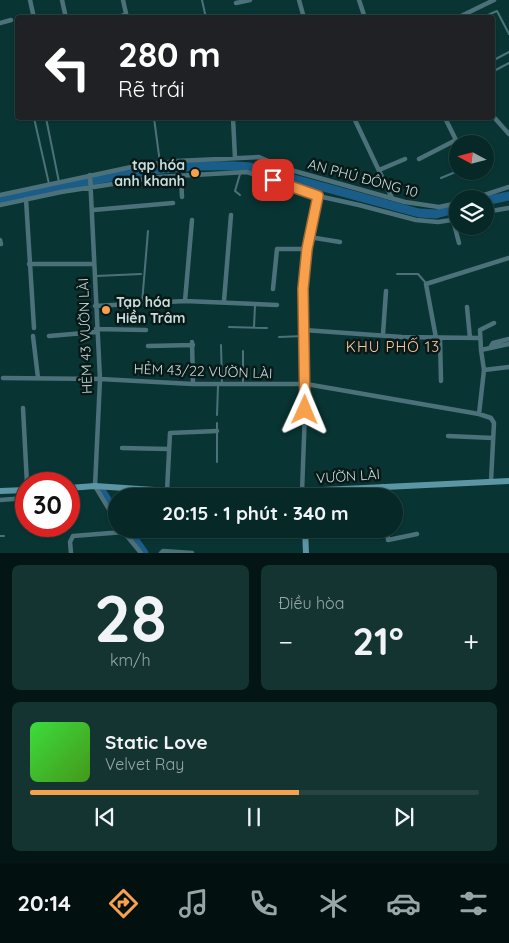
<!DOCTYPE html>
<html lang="vi">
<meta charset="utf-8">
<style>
body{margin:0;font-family:Quicksand,sans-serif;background:#143432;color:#f1f3f6;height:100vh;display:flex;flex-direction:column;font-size:19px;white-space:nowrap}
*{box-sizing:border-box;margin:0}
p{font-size:16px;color:#98a6a7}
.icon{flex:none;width:28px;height:28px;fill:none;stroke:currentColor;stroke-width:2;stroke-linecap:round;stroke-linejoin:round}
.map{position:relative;height:553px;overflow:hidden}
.side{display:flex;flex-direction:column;gap:12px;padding:12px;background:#031615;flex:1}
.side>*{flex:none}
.guide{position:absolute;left:15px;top:15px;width:480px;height:105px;border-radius:5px;box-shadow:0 1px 4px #0004,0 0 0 1px #274443;background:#202124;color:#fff;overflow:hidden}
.needle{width:32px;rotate:277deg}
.buttons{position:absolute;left:449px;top:135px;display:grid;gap:10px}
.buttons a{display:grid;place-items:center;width:45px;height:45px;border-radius:50%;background:#062826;box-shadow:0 1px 4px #0004,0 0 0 1px #274443;font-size:25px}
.speed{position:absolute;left:15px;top:472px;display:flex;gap:10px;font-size:25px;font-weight:700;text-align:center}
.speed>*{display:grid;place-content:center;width:65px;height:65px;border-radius:50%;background:#062826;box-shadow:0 1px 4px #0004,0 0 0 1px #274443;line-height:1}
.speed .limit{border:8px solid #d22;background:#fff;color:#111}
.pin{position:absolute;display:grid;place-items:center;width:42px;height:42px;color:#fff;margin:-21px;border-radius:10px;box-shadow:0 2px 8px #0006}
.me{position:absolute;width:55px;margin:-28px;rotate:1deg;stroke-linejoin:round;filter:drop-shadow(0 0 4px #0008)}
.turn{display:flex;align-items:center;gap:18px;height:105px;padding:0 20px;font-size:22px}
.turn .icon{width:65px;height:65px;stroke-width:2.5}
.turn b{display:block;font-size:35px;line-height:42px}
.big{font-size:38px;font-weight:800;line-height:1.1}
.side .card{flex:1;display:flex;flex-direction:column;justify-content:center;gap:8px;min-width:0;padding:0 18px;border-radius:8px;background:#143432}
.side .dial{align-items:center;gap:0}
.dial b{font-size:65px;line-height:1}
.song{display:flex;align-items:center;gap:15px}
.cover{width:60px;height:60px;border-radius:8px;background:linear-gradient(135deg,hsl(120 70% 55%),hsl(100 70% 35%))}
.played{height:5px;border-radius:2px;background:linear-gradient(90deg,#f9a04c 60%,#274443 60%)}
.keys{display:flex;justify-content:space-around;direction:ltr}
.heat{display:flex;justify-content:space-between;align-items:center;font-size:28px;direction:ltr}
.side .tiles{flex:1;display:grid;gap:12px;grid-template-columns:1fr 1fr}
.card:last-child{grid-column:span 2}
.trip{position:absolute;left:108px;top:488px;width:295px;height:50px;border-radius:25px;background:#062826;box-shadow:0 1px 4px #0004,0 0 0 1px #274443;font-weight:800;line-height:50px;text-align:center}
.tabs{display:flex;height:80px;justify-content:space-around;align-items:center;background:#02100f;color:#98a6a7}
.tabs .icon{width:35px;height:35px}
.tabs .on{color:#f9a04c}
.tabs b{font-size:22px;color:#f1f3f6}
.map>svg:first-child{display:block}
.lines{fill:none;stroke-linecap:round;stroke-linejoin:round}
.river{stroke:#1a5d88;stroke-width:9}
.lane{stroke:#4d717a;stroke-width:2}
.street{stroke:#4d717a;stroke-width:4.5}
.secondary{stroke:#5c96a5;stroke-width:6}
.route-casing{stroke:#a26831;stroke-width:12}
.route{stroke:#f9a04c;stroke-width:9}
.poi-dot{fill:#f9a04c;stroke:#081918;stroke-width:2}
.labels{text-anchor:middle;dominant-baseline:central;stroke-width:5;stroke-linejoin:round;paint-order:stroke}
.poi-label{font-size:14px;font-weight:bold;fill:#c8dedc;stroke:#081918;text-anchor:end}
.street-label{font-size:14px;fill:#c8dedc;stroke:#081918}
.neighbourhood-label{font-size:15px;letter-spacing:1px;fill:#fdcaa0;stroke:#081918}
</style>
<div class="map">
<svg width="509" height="553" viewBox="0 0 509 553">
<rect width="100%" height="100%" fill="#083533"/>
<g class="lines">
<path class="river" d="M0,200c81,-17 167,-40 250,-33l169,46 17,1 22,-6
M485,201l24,-5
M102,492l14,21
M127,529l17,24"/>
<path class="lane" d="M202,0l4,18
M113,18l13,-5
M481,18l16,-7 12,23
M492,61l17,-9
M492,72l17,-9
M34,118l15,66
M46,118l13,64
M154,118l6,45
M240,174l-5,17 5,4
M441,178l17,-7
M397,274h21l7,8
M96,276l45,-2
M142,303l6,-72
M229,327l38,1
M254,327l1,-22
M279,337l25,-1
M221,345l1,39
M243,384v-33
M217,415l1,-29
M217,462v-39
M222,529l1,6
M0,536h4"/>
<path class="street" d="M30,0l4,18
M62,0l4,18
M123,0l4,18
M299,0l5,18
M359,0l6,18
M236,3l14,-3
M457,18l37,-18
M0,23l11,-3
M492,115l17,19
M233,118l2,40
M354,118l38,80
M445,118l13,26
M419,159l37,-19
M379,170l26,-11
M90,175l10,204 -5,107 21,35
M181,176l1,21
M0,195l136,-29 41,-5 82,-4 28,12 118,33 34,5 19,-4
M26,199l8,129
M472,199l37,-12
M0,205l61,-13 97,-15 89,-5 71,24 41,9 57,15 22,2 20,-3
M93,210l80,-7
M485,212l24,-4
M453,220l6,23
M309,237l31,5
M0,240l1,4
M29,264h65
M273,289l4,-40h30
M185,301l7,-81
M224,301l7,-86
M95,306l90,-5 92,4
M467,307l3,31
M96,329l50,1
M304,330l98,7 78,1
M383,334l3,-43
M33,336l5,42
M49,336l47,-4
M436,338l-10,-54 83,-26
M440,338l1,43
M192,342l1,42
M148,346l45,-1
M490,348l3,-5 16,-4
M481,350l-1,-20 14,-7
M484,370l25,-3
M3,378l97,1 93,5h113l173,30 12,4 3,5 -3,58
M23,408l4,76
M479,414l5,-44 -3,-20 28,-6
M448,436l45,2
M122,448l46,1
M383,486l1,10
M167,491l3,-58 47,-2
M302,492l4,-108 -3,-95 4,-40 11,-53
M0,500l26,-2
M52,526l1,6
M387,529l1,11 29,-6
M122,530l19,23
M71,553l-1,-11 3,-6 51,-4
M161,553l2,-2 29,2"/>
<path class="secondary" d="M69,488l26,-2 59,4 127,2 228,-11
M0,491l26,-1
M305,529l1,24"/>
</g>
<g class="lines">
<g class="route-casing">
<path id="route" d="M273,180l45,16 -11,53 -4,40 2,121"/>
</g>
<use href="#route" class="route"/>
</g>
<g class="poi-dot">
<circle cx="195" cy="173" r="5"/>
<circle cx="106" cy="310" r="5"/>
</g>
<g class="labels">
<g class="poi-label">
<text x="185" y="165">tạp hóa<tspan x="185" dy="16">anh khanh</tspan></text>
<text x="116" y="302" text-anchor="start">Tạp hóa<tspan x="116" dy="16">Hiền Trâm</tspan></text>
</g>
<g class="street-label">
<text transform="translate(363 178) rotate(15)">AN PHÚ ĐÔNG 10</text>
<text transform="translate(85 336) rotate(-92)">HẺM 43 VƯỜN LÀI</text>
<text transform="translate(203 371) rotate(2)">HẺM 43/22 VƯỜN LÀI</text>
<text transform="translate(348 476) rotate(-4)">VƯỜN LÀI</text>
</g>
<g class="neighbourhood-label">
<text x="393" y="346">KHU PHỐ 13</text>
</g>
</g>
</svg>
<div class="buttons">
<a><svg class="needle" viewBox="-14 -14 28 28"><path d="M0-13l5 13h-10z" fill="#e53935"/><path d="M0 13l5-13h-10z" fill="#98a6a7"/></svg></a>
<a><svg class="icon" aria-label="layers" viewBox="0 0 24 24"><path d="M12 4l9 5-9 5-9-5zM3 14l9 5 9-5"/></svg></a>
</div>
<div class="speed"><div class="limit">30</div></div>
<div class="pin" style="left:273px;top:180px;background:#d93025"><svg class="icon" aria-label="arrive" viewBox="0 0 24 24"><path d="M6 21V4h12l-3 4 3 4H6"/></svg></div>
<svg class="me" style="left:305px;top:410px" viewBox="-20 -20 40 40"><path d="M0-17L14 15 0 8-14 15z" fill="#f9a04c" stroke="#fff" stroke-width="4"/></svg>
<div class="trip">20:15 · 1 phút · 340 m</div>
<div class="guide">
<div class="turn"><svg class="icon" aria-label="left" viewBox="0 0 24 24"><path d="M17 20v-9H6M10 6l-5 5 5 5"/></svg><div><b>280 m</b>Rẽ trái</div></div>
</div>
</div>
<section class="side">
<div class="tiles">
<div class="card dial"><b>28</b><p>km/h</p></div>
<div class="card"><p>Điều hòa</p>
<div class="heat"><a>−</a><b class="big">21°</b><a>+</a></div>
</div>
<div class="card">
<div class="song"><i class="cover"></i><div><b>Static Love</b><p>Velvet Ray</p></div></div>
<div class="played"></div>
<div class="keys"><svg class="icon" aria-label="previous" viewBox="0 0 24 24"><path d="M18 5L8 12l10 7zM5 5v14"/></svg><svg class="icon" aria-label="pause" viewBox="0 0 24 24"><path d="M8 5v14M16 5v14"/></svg><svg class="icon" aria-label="next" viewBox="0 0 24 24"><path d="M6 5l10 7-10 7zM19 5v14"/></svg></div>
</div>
</div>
</section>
<nav class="tabs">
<b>20:14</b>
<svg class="icon on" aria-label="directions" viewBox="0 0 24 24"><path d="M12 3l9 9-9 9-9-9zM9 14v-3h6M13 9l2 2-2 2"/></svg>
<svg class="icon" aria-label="music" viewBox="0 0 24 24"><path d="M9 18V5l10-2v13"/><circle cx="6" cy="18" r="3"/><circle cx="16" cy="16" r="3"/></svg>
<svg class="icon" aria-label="phone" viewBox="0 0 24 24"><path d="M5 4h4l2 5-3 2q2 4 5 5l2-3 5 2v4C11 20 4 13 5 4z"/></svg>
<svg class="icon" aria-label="climate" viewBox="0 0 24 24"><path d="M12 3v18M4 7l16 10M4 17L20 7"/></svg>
<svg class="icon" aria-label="car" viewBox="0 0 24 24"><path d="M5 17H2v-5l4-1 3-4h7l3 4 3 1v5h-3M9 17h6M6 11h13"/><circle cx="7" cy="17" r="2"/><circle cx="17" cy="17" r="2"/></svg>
<svg class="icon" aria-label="filters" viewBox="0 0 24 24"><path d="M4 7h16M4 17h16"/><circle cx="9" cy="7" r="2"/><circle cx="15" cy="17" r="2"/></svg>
</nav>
